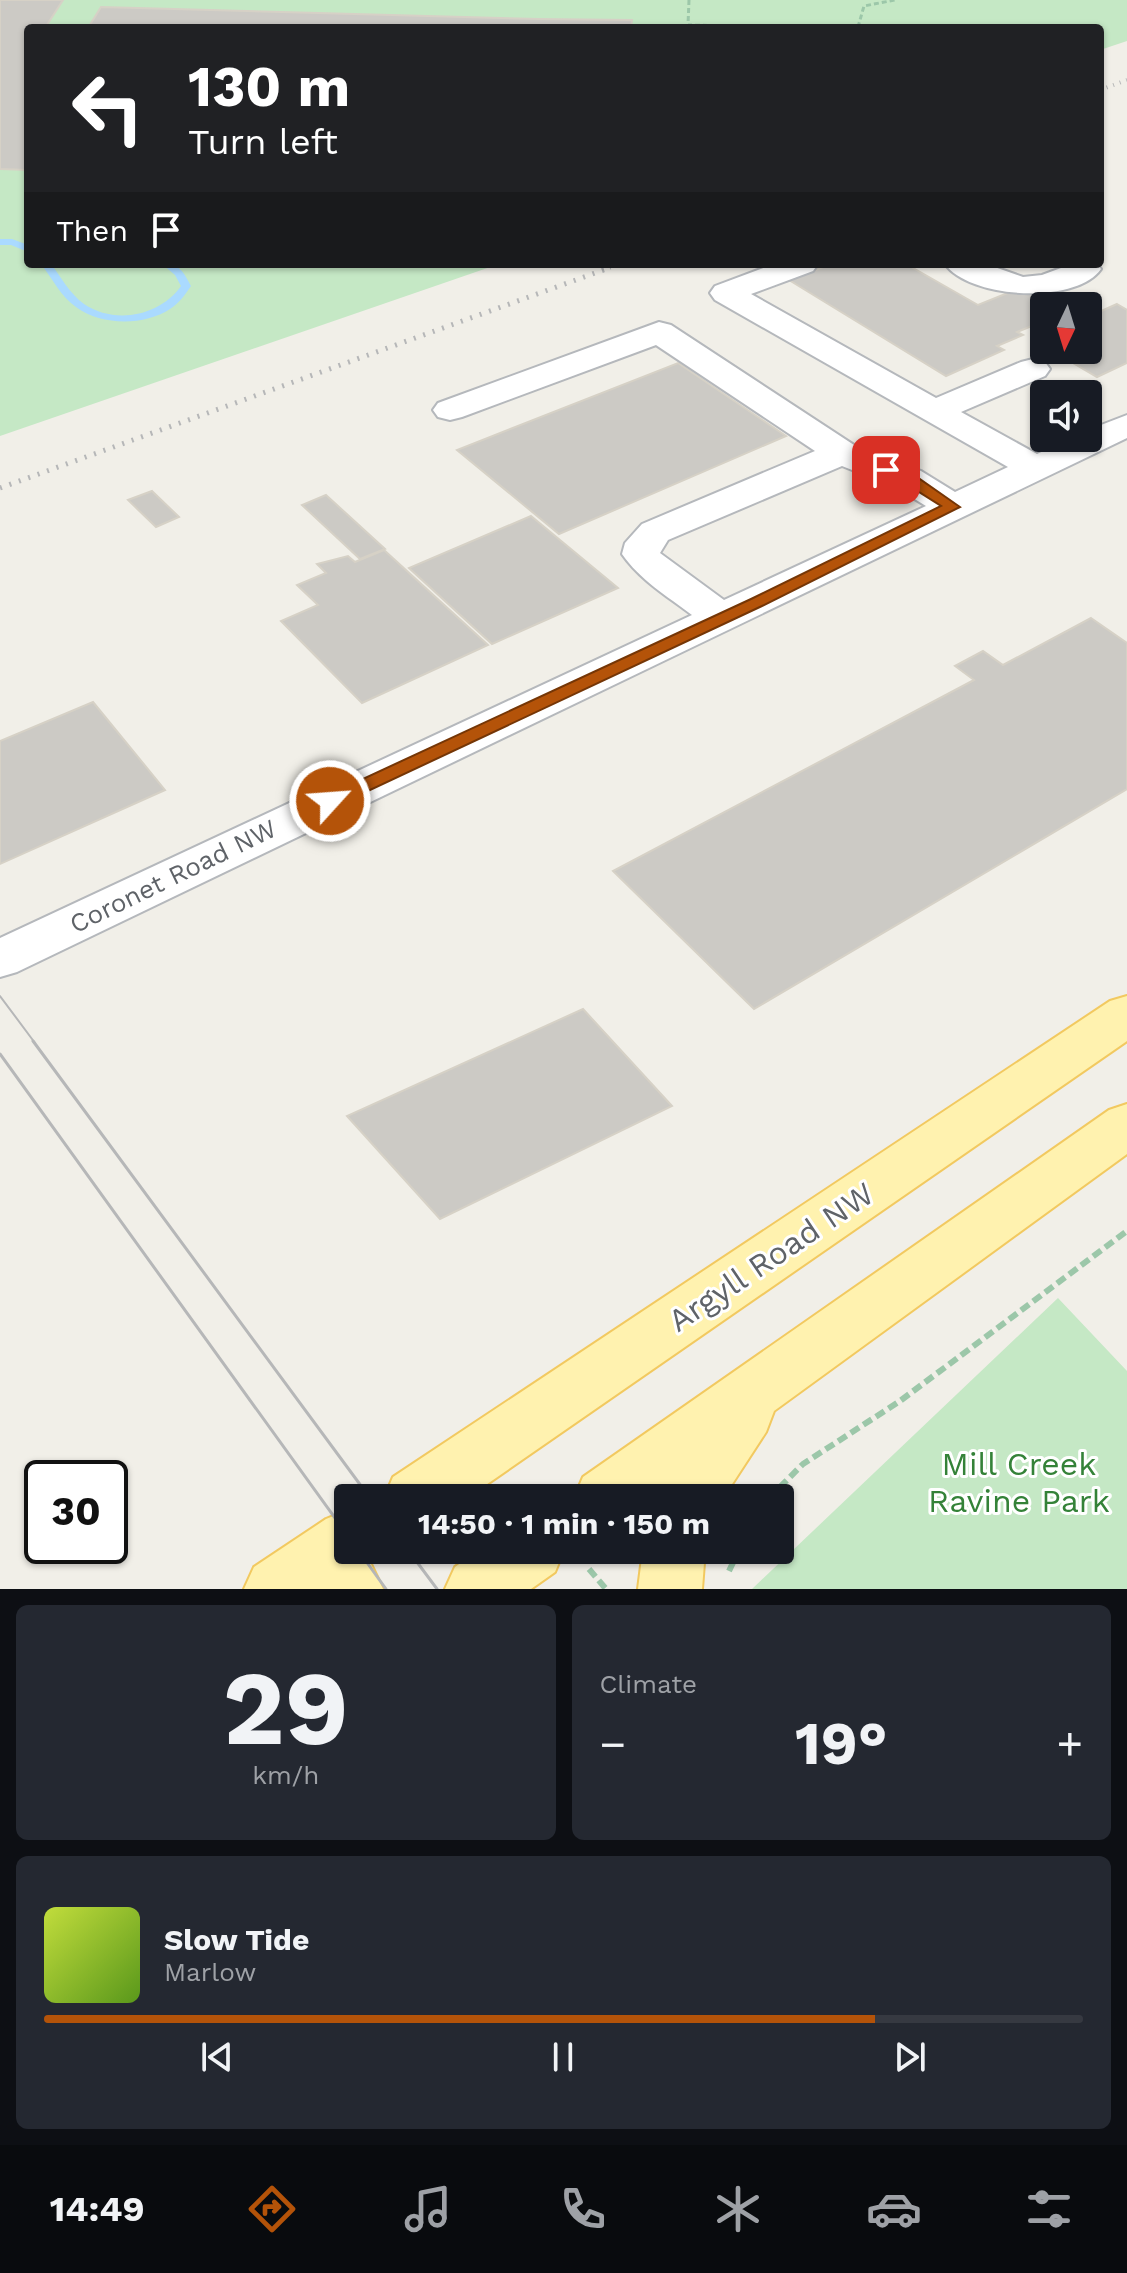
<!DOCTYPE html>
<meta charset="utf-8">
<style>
body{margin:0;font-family:"Work Sans",sans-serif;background:#242831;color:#f1f3f6;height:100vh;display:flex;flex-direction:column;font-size:30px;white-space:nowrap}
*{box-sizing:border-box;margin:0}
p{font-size:26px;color:#9ea1a6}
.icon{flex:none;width:44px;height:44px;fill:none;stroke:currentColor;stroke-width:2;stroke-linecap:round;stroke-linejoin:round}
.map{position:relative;height:1589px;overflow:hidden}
.drawer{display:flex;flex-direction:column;gap:16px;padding:16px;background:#0d0f14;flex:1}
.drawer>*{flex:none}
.top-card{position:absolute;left:24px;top:24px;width:1080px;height:244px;border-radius:8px;box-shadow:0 2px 6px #0004;background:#202124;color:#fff;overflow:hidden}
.needle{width:52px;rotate:184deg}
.buttons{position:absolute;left:1030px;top:292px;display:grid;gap:16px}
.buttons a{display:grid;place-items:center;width:72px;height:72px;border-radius:8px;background:#171b24;box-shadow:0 2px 6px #0004;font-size:40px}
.speed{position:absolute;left:24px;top:1460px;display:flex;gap:16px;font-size:40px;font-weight:700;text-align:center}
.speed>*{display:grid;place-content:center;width:104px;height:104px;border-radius:50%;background:#171b24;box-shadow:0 2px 6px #0004;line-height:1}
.speed .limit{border:4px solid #111;border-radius:12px;background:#fff;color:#111}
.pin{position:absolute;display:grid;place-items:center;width:68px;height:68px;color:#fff;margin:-34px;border-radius:16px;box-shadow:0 4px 12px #0006}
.me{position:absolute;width:88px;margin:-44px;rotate:64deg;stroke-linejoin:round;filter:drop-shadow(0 0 6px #0008)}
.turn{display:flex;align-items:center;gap:28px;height:168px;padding:0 32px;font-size:36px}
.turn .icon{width:104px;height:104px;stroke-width:2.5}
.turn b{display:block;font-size:56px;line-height:68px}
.then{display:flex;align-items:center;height:76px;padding:0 32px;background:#0003;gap:16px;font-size:30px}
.big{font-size:60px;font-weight:700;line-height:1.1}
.drawer .card{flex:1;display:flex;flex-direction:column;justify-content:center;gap:12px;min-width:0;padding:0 28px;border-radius:12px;background:#242831}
.drawer .dial{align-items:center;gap:0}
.dial b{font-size:104px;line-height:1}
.song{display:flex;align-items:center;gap:24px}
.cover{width:96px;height:96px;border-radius:12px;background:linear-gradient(135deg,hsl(70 70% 55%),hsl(90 70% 35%))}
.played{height:8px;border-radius:4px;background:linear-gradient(90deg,#b45309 80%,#363941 80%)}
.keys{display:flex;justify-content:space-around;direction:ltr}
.heat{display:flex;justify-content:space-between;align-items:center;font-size:44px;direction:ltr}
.drawer .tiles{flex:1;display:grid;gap:16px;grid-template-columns:1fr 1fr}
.card:last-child{grid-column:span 2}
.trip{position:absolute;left:334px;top:1484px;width:460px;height:80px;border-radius:8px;background:#171b24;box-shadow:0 2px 6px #0004;font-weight:700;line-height:80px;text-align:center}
.menu{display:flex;height:128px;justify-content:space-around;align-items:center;background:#090b0e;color:#9ea1a6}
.menu .icon{width:56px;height:56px}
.menu .selected{color:#b45309}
.menu b{font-size:36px;color:#f1f3f6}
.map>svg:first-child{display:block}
.green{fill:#c5e8c5}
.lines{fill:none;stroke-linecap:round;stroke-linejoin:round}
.stream{fill:#aadaff;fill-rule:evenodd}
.building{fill:#cccac5;stroke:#d6d1c6;stroke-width:2}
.minor-casing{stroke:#b5b8bc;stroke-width:4}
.major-casing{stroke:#f2c960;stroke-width:4}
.path-far1{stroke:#9cc7a9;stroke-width:3;stroke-dasharray:5 3;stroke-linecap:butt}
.path{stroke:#9cc7a9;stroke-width:6;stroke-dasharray:10 5;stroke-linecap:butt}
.minor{fill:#fff;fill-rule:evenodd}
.major{fill:#fff2af;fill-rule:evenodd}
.tram-far1{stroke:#b6b7b8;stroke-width:2}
.tram{stroke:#b6b7b8;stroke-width:3}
.rail-far1{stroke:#b6b7b8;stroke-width:4;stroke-dasharray:1 6;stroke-linecap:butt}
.rail{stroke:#b6b7b8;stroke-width:5;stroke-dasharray:2 8;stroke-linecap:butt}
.route{fill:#b45309;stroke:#753606;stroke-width:2}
.labels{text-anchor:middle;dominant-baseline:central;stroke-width:6;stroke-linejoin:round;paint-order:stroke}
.street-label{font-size:26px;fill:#5f6368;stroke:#fff}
.near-street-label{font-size:32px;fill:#5f6368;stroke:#fff}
.near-park-label{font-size:32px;fill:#348238;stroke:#fff}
</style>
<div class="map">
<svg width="1127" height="1589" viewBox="0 0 1127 1589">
<rect width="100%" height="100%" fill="#f1efe8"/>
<path class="green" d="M0,0h1127v41l-27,9v-22h-1072v236h471l-499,172z
M1058,1298l69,73v218h-375z"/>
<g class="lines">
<path class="stream" d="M0,239h12l16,6v7l-17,-7h-11z
M41,264h10c10,13 19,30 33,40 31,21 76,12 97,-18l-6,-11 -13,-11c18,0 21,7 29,22 -6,9 -12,17 -21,23 -26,17 -68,17 -94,-2 -15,-10 -24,-29 -35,-43z"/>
</g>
<path class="building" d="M0,0h63l-18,28h-17v142l-28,-1z
M101,7l437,12 94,1 -1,8h-543z
M831,264h75l72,41 42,-17 32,18h-8v15l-27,11 6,3 -26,11 7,4 -58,26 -157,-96z
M1117,304l10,6v53l-30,14 -46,-27h37v-33z
M678,363l108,73 -227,98 -102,-84z
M152,491l27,26 -23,10 -28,-27z
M326,495l59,54 -25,10 -58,-54z
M531,516l87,72 -126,56 -83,-76z
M384,550l104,95 -126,58 -81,-82 37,-16 -21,-20 29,-12 -9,-9 31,-8 7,6z
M1091,618l36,25v146l-373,220 -141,-138 361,-191 -19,-14 28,-15 20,14z
M93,702l72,88 -165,74v-123z
M583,1009l89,97 -232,113 -93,-103z"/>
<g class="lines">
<g class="minor-casing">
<path id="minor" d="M774,264h44l-5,7 -62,23 185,104 85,-36 12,-3 12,3 5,7 -5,7 -84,36 76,42 34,-16h17v-8l39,-15v23l-1110,534 -17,5v-39l692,-323c-25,-19 -52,-35 -70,-61l3,-11 17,-19 173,-73 -159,-106 -194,72 -12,3 -12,-3 -5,-7 5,-7 221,-81 12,3 183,120 67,26 34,21 53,-25 -293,-167 -5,-7 5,-7zM842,466l53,21 31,19 -202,94 -64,-47 8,-13z
M945,264h41l37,13 19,-2 19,-7 -3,-4h39l4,5c-25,36 -131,30 -156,-5z"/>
</g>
<g class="major-casing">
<path id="major" d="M1127,996v45l-660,457h-83l9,-21 717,-476z
M1127,1104v50l-353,257 -8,21 -43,66h-64l2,-4 -6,4h-81l9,-21 526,-367z
M348,1510v40h27l-5,12 13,27h-139l10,-22 72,-48z
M479,1550h85l-9,22 -24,17h-86l10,-22z
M643,1550h62l-3,39h-64z"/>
</g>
<path class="path-far1" d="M689,0l-1,25 122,3
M850,28l8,-1 6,-21 31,-6"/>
<path class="path" d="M769,1498l34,-34 97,-63 227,-170
M589,1569l17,20
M729,1571l10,-21"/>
<use href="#minor" class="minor"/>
<use href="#major" class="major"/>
<path class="tram-far1" d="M0,996l35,47"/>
<path class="tram" d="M33,1041l337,457
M0,1054l348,482
M358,1550l28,39
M408,1550l29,39"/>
<path class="rail-far1" d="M1100,90l27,-10
M603,270l17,-6"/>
<path class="rail" d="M0,488l609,-220"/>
</g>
<path class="route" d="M886,466l28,9 46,32 -198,99 -426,200h-12l-3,-5 3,-4 427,-198 190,-93 -38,-24 -22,-9 -2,-3z"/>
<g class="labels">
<g class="street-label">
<text transform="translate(173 876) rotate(-26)">Coronet Road NW</text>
</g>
<g class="near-street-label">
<text transform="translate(771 1257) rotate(-34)">Argyll Road NW</text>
</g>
<g class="near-park-label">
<text x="1019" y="1464">Mill Creek<tspan x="1019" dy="37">Ravine Park</tspan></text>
</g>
</g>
</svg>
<div class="buttons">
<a><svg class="needle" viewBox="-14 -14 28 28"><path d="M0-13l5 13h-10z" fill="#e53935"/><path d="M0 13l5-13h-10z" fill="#9ea1a6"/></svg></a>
<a><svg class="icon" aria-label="sound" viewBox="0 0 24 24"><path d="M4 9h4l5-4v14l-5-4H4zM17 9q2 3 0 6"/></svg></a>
</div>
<div class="speed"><div class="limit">30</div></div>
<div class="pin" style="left:886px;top:470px;background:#d93025"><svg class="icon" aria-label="arrive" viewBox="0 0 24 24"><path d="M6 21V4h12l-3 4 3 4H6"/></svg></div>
<svg class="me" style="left:330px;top:801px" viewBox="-20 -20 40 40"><circle r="17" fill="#b45309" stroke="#fff" stroke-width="3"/><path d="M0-11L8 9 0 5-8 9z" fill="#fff"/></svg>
<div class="trip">14:50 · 1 min · 150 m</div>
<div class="top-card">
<div class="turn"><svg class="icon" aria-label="left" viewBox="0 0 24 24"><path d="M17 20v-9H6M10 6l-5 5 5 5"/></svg><div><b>130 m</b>Turn left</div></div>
<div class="then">Then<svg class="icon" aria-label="arrive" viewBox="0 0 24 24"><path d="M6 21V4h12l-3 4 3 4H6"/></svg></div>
</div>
</div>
<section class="drawer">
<div class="tiles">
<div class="card dial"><b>29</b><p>km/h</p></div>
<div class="card"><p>Climate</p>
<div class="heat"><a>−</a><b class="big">19°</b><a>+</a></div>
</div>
<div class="card">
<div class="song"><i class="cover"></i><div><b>Slow Tide</b><p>Marlow</p></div></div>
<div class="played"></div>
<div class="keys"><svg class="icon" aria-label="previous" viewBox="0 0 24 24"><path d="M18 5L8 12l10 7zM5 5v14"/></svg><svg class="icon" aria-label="pause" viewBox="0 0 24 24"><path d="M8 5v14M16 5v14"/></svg><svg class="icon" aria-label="next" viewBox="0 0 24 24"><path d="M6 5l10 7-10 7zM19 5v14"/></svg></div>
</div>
</div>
</section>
<nav class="menu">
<b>14:49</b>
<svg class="icon selected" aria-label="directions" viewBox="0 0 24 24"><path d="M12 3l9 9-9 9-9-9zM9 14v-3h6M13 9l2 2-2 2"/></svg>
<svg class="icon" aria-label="music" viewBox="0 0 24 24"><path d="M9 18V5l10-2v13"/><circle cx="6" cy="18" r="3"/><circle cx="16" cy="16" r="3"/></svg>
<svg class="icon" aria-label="phone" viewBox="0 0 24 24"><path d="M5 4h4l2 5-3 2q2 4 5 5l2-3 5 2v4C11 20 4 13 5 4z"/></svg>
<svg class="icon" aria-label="climate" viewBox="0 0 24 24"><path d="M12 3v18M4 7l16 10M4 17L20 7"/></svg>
<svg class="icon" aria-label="car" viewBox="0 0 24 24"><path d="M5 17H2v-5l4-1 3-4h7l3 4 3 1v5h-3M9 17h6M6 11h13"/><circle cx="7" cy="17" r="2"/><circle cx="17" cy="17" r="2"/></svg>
<svg class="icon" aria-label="filters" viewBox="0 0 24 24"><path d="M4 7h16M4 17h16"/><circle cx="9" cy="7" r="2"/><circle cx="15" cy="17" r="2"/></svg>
</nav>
